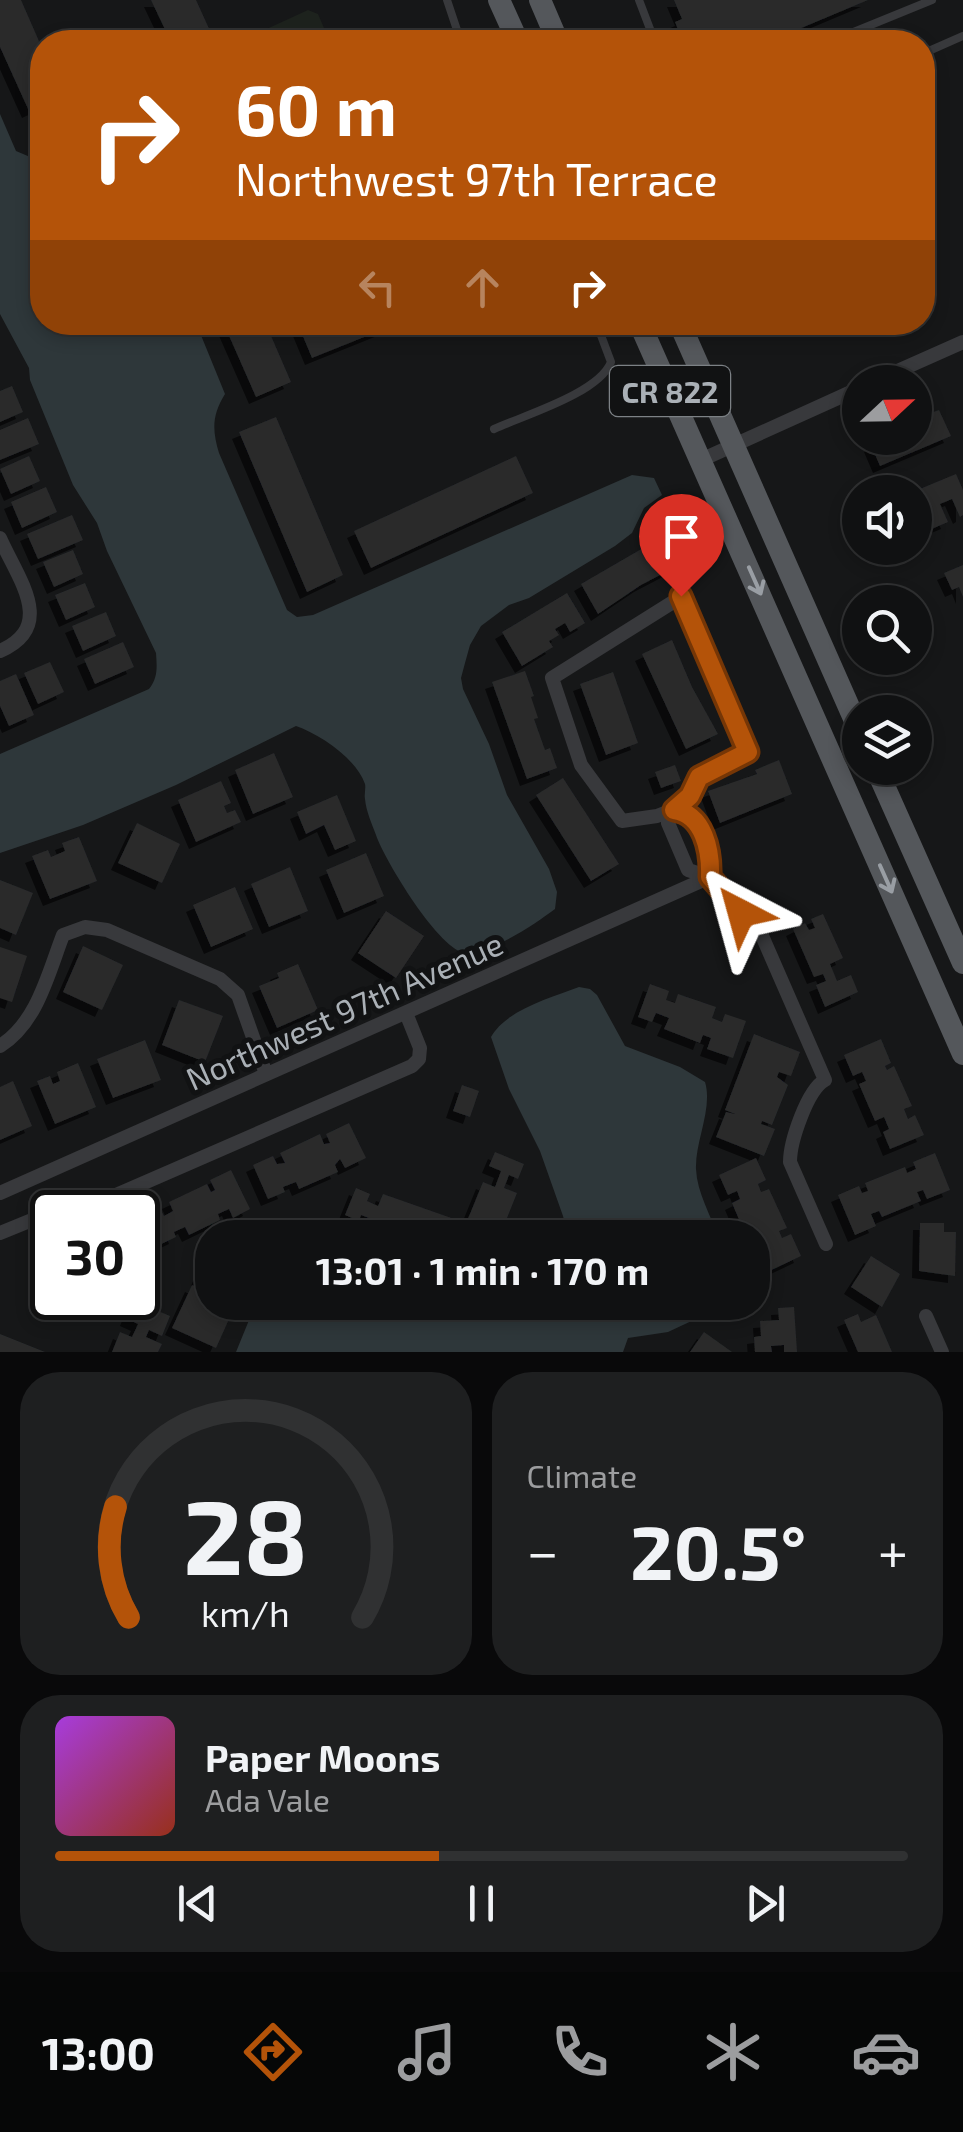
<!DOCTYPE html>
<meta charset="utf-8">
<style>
body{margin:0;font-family:"Exo 2",sans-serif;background:#1e1f20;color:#f1f3f6;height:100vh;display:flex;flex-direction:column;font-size:38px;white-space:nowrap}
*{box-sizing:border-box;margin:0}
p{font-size:32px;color:#9c9d9f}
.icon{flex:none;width:55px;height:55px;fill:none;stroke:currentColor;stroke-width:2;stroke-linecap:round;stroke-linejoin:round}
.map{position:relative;height:1352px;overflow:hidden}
.drawer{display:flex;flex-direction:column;gap:20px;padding:20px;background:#09090a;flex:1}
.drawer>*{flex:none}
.top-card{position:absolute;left:30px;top:30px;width:905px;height:305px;border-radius:40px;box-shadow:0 5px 15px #0003,0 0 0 2px #303132;background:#b45309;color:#fff;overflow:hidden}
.needle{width:65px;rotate:68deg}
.buttons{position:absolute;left:842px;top:365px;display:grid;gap:20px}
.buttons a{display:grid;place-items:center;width:90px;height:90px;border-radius:50%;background:#101112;box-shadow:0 5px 15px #0003,0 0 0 2px #303132;font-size:50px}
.speed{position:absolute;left:30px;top:1190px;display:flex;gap:20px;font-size:50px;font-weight:700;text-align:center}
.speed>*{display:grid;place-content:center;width:130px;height:130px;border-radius:50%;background:#101112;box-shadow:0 5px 15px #0003,0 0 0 2px #303132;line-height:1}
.speed .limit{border:5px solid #111;border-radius:15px;background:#fff;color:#111}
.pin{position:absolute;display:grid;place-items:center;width:85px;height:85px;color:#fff;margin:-102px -42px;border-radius:50% 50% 50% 0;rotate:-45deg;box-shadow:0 0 10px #0007}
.pin .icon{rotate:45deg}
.me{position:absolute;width:110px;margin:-55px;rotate:321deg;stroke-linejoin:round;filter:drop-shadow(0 0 8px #0008)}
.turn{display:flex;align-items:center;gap:35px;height:210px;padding:0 40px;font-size:45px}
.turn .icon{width:130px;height:130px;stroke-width:2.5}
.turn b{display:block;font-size:70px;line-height:85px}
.lanes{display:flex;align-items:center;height:95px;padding:0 40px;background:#0003;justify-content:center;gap:50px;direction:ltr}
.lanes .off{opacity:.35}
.big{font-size:75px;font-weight:700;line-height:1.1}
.drawer .tile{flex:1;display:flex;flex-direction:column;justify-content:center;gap:15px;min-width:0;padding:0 35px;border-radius:40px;background:#1e1f20}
.drawer .dial{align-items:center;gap:0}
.dial svg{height:260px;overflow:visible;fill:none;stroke:#303132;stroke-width:7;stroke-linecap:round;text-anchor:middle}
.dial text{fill:#f1f3f6;stroke:none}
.song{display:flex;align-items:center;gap:30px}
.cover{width:120px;height:120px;border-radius:15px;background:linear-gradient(135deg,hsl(280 70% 55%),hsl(10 70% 35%))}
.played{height:10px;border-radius:5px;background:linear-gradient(90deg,#b45309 45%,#303132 45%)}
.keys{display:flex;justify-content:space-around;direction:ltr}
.heat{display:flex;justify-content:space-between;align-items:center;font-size:55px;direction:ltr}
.drawer .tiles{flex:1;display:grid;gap:20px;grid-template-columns:1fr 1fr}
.tile:last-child{grid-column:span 2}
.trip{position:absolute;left:195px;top:1220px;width:575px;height:100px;border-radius:40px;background:#101112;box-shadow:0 5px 15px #0003,0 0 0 2px #303132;font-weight:700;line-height:100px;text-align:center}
.menu{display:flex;height:160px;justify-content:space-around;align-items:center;background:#060707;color:#9c9d9f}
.menu .icon{width:70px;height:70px}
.menu .current{color:#b45309}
.menu b{font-size:45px;color:#f1f3f6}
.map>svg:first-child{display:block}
.green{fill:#1d221d}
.water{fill:#2e373a}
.building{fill:#292a2c;filter:url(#shadow)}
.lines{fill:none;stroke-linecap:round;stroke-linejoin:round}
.lane{stroke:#38393c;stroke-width:8}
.street{stroke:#38393c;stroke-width:14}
.primary{stroke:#54575b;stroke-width:22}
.oneway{stroke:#999ea4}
.route-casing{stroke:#753606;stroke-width:25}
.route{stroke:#b45309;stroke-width:18}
.labels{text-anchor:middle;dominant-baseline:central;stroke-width:10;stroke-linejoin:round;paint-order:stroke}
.shield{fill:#111213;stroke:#7c8185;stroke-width:2.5}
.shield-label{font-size:30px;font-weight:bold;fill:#aab0b6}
.street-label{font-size:32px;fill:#aab0b6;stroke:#111213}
</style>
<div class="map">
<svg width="963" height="1352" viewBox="0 0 963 1352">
<defs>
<filter id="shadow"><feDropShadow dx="-7" dy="7" stdDeviation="0" flood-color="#0009"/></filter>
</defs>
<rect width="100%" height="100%" fill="#161718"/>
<path class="green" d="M308,10l10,4 12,28h-87l2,-3z"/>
<path class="water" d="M0,114l16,37 26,11v160l154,1 29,71c-13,21 -13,36 -6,59l68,157 10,7 16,-2 319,-140 22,3 8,17 -18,13 -12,25 -17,13 -86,52 -20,7 -28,21 -11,19 -5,18 -4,15 2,11 26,55 18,51 42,74 8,23 -2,17c-20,15 -63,44 -88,44 -26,1 -83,-94 -91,-118 -4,-11 -10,-24 -11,-36 -1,-5 1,-10 0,-15 -9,-26 -46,-50 -69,-58l-120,59 -93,40 -83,28v-99l149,-65c9,-11 8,-22 7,-36l-49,-102 -10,-28 -24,-38 -43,-105 -1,-12 -29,-54z
M579,987l11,2 7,6 28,51 55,21 25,15c8,26 -10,59 -9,87 1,24 15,46 22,68h-158l5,-13 -2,-8 -23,-65 -31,-62 -18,-52c15,-27 59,-39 88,-50z
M256,1303v-1l474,1 -62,29 -40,6 -5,14h-387z"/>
<path class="building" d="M0,0h21l21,48v57l-13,6 -29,-64z
M151,0h45l15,33 -20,9h-20z
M674,0h194l-100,42h-85l-8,-20 7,-3z
M223,322h42l26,60 -35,15z
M297,322h91l1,5 -77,31z
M12,386l11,26 -23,10v-31z
M922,400l6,14 11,-4 12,26 -71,30 -9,-21 8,-3 -2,-4h38v-35z
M276,417l67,158 -36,17 -68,-160z
M28,418l11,26 -39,16v-30z
M29,456l11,25 -29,13 -11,-25z
M516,456l17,37 -162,75 -17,-37z
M956,474l7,16v25l-3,2 -8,-18 -12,5 8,18 -33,14v-45z
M46,487l11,25 -35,16 -11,-26z
M72,515l11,25 -45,19 -11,-25z
M669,533l16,29 -44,23 -43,29 -17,-30z
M73,550l10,24 -29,13 -11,-25z
M963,565v32l-4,-10 -7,3 -8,-17z
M85,583l10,24 -29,13 -11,-25z
M567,593l18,30 -15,9 -5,-9 -10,6 4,6 -10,6 4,6 -31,19 -20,-34z
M106,612l10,24 -33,15 -11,-25z
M672,640l20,47 26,47 -32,15 -44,-95z
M123,642l11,25 -39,17 -11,-25z
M50,662l14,30 -26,12 -14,-31z
M525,671l9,25 -3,1 7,21 -4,1 11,31 5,-2 7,20 -30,11 -35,-97z
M613,672l25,71 -32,12 -26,-71z
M16,674l18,41 -25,11 -9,-20v-25z
M274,753l19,44 -40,17 -18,-44z
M779,760l13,34 -72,29 -12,-32 49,-17 -2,-4z
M675,765l6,16 -20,7 -6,-16z
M563,778l56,86 -28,17 -55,-86z
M221,781l10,22 -7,3 3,7 8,-3 6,12 -45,20 -18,-42z
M337,795l19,46 -21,9 -11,-25 -18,9 -9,-22z
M137,823l43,21 -18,39 -44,-20z
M79,837l18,44 -47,18 -18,-43 16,-6 3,7 14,-6 -3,-8z
M366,853l18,43 -40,17 -18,-43z
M290,867l18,44 -39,16 -18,-43z
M0,880l33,13 -17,42 -16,-7z
M235,887l18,42 -42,18 -18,-42z
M386,911l38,25 -28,42 -38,-25z
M823,914l20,44 -13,6 7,17 14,-6 7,17 -33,15 -9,-22 10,-4 -3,-7 -9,3 -21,-48 12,-6 4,7 6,-2 -4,-9z
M83,946l40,19 -21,45 -39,-18z
M0,947l27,9 -15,46 -12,-4z
M298,964l20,46 -41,18 -18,-42 20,-8 -2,-5z
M650,984l19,7 -3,9 9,3 3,-9 38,13 -4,11 10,4 3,-8 21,7 -13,37 -26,-9 4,-11 -8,-3 -3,8 -36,-14 5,-11 -13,-5 -4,9 -14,-5z
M179,1000l44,16 -18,46 -43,-17z
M754,1034l46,18 -9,24 -12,-4 -2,5 11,8 -16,40 -10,-4 -1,3 14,5 -11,27 -48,-19 10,-25 9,2 -10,-4z
M881,1039l10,24 -6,3 2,4 7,-4 18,40 -8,3 4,10 7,-4 9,20 -34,14 -7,-17 6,-3 -5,-12 -9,4 -16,-37 7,-3 -4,-9 -9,4 -9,-21z
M145,1040l16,40 -48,18 -16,-39z
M78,1063l18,44 -41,17 -18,-43 13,-5 3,8 7,-3 -3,-9z
M13,1081l19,45 -32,14v-53z
M462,1085l17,6 -9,26 -17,-6z
M349,1123l17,35 -21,10 -5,-9 -5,6 3,7 -39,17 -3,-7 -13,5 2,5 -17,7 -15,-34 20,-9 4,8 8,-1 -5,-10 40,-19 4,10 6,-1 -4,-9z
M495,1152l29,12 -6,15 -9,-4 -5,13 13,5 -18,45 -20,-4 1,-7 -4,9 -13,-5 20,-49 12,5 6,-16 -12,-5z
M935,1153l15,37 -23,9 -4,-9 -6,2 4,9 -39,16 -3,-6 -8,3 5,12 -21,9 -17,-40 21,-9 3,7 6,-2 -3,-8 40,-16 2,6 9,-4 -3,-7z
M756,1158l10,22 -8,4 3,8 8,-3 18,39 -8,3 3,7 9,-4 10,22 -40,19 -9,-19v-6l8,-4 -4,-8h-9l-15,-35 8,-4 -3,-8 -9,4 -9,-20z
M231,1170l19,39 -17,9 -4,-9 -11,5 2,6 -31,15 -4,-8 -11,5 2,5 -23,11 -15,-32 21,-10 5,10 9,-5 -4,-9 38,-18 4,8 4,-2 -5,-10z
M356,1188l14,6 -3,7 11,5 5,-12 74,26 -6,18h-55l-25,-10 3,-8 -13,-5 -2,6 -14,-6z
M920,1223h24v9h12l-1,44 -36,-5z
M871,1256l29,18 -18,33 -31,-20z
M207,1258l5,2v42l23,4 -19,42 -44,-20 20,-43 13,6 3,-7 -10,-5z
M134,1301l36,15 -8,20 -13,-6 -3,7 16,7 -4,8h-46l8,-20 12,5 6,-13 -11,-5z
M794,1307l3,45h-13v-7l-13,1 1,6h-17l-1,-15 7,-1 -1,-15 19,-1 -1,-12z
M858,1314l3,8 15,-7 16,37h-34l-14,-32z
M704,1332l28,20h-42z
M0,1334l45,18h-45z"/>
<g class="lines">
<path class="lane" d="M447,0l14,42
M639,0l16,42
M829,42l103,-42
M922,54l41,-18
M494,429c31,-14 105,-36 117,-67l-15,-40"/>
<path class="street" d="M873,382l90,-40
M701,460l159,-72
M0,538c18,41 57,88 0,113
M681,597l67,156 -49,24 -9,18 -15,14 -18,7 -35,5 -41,-56 -29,-87z
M675,809c29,5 36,42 35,68l-22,-7 -20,-47z
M710,877l21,27 25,18 69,158c-18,10 -35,62 -35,82l36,82
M0,1046c37,-23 48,-72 63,-111l22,-8 22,3 113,49 18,16 28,79
M0,1193l710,-316
M0,1233l54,-22 53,-12 305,-133 7,-7 1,-11 -14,-35
M926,1316l16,36"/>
<path class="primary" d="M499,0l19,42
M540,0l18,42
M639,322l324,732
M679,322l181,410
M876,768l87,195"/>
</g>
<defs><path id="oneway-shaft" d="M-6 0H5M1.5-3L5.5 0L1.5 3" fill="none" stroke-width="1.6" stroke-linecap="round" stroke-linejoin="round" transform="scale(2.5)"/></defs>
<g class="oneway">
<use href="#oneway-shaft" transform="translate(755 581) rotate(66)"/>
<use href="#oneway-shaft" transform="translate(886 879) rotate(66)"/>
</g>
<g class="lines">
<g class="route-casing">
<path id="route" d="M681,596l67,156 -49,25 -9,19 -16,14c30,4 37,41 36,67l31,36"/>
</g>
<use href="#route" class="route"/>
</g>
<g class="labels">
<rect class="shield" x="610" y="366" width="120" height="50" rx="8"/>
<g class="shield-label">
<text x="670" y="391">CR 822</text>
</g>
<g class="street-label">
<text transform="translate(344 1010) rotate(-24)">Northwest 97th Avenue</text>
</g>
</g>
</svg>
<div class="buttons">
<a><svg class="needle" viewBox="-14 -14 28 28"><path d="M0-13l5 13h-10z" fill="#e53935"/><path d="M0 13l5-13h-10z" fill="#9c9d9f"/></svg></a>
<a><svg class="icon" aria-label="sound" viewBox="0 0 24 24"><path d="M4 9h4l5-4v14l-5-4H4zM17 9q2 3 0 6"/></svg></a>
<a><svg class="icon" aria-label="search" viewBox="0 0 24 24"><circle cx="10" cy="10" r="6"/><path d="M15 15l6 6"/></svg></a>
<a><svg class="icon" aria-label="layers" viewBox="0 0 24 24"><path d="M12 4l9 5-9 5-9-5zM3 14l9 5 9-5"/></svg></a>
</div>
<div class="speed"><div class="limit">30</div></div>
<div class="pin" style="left:681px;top:596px;background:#d93025"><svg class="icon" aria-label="arrive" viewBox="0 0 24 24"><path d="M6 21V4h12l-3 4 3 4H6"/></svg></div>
<svg class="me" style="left:741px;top:913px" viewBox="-20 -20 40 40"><path d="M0-17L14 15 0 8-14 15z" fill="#b45309" stroke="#fff" stroke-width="4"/></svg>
<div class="trip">13:01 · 1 min · 170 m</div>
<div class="top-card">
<div class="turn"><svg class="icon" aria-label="right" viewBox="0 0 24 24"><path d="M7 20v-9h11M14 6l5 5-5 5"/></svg><div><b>60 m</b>Northwest 97th Terrace</div></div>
<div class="lanes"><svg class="icon off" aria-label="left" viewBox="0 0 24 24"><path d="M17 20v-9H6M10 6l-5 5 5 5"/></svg><svg class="icon off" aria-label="ahead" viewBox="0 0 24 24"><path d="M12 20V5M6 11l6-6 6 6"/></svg><svg class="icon" aria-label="right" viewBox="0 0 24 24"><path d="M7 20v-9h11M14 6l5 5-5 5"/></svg></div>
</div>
</div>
<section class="drawer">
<div class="tiles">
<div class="tile dial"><svg viewBox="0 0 100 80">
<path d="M14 69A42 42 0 1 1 86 69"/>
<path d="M14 69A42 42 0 0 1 10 35" stroke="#b45309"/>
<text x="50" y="56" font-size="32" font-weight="700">28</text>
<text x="50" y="72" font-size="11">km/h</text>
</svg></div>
<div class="tile"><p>Climate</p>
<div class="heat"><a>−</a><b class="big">20.5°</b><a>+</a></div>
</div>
<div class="tile">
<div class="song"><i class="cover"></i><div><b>Paper Moons</b><p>Ada Vale</p></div></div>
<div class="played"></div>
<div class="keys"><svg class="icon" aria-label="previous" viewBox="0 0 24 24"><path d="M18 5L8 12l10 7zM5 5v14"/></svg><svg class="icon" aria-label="pause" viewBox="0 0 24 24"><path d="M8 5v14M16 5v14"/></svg><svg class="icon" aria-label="next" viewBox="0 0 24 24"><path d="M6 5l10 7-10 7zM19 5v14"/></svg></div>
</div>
</div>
</section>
<nav class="menu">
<b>13:00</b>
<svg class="icon current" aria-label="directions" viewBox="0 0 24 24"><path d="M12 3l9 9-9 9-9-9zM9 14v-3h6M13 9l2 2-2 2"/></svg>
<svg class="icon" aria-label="music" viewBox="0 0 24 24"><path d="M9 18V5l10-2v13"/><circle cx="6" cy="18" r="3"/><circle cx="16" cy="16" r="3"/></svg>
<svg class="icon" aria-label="phone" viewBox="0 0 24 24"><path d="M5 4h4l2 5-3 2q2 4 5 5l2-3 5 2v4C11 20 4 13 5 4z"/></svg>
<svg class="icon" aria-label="climate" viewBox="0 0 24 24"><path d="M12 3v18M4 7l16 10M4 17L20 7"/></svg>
<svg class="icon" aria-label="car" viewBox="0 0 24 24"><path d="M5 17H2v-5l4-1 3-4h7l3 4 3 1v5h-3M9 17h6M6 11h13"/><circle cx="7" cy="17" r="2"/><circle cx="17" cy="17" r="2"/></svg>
</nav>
